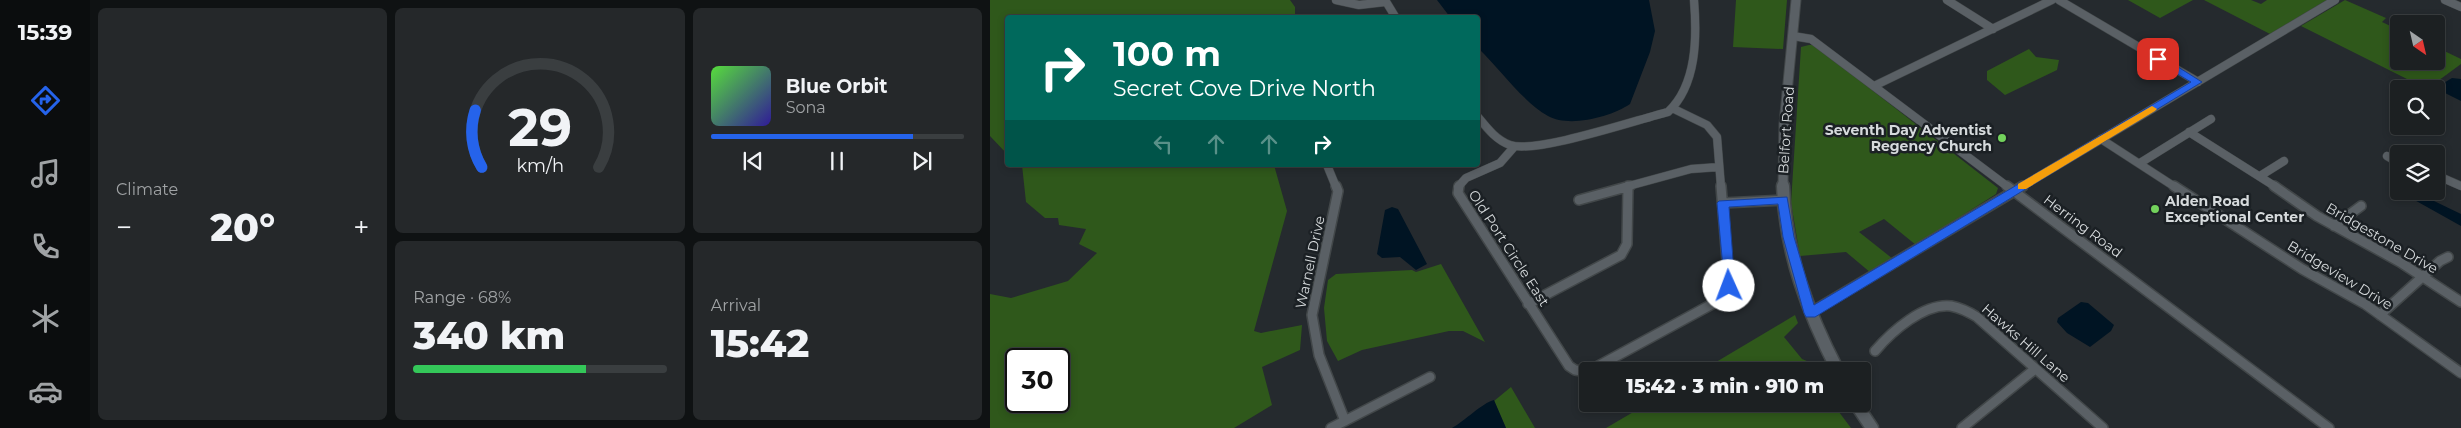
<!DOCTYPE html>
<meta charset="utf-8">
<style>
body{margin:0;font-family:Montserrat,sans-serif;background:#25282a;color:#f1f3f6;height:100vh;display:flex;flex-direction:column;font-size:19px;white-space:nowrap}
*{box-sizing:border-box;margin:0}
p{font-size:16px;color:#a0a3a5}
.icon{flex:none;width:28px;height:28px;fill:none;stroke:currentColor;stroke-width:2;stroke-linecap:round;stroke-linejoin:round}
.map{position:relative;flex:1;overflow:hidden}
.drawer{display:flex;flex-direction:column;gap:8px;padding:8px;background:#0f1213;width:900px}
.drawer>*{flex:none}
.banner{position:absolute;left:15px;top:15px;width:475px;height:152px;border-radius:5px;box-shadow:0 2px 8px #0003,0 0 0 1px #3a3e40;background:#00695c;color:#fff;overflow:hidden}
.needle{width:32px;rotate:146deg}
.controls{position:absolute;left:1400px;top:15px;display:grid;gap:10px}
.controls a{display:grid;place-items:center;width:55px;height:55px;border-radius:5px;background:#1c2022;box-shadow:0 2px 8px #0003,0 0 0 1px #3a3e40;font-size:25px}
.speed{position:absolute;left:15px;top:348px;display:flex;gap:10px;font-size:25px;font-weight:700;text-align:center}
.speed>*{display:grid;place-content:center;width:65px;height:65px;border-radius:50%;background:#1c2022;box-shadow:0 2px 8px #0003,0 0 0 1px #3a3e40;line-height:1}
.speed .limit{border:2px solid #111;border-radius:8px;background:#fff;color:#111}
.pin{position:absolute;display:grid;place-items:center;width:42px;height:42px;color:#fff;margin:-21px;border-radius:10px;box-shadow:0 2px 8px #0006}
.me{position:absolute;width:55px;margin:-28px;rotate:358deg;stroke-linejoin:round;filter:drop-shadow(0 0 4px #0008)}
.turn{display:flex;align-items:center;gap:18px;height:105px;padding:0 25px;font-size:22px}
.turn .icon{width:65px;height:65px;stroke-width:2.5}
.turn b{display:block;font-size:35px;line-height:42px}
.lanes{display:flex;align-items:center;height:48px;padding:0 25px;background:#0003;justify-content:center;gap:25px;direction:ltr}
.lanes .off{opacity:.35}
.big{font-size:38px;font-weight:800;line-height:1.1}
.drawer .card{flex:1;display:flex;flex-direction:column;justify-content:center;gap:8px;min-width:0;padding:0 18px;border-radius:8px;background:#25282a}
.drawer .dial{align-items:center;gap:0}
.dial svg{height:130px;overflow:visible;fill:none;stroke:#3a3e40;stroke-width:7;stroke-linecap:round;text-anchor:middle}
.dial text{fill:#f1f3f6;stroke:none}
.song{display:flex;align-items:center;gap:15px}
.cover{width:60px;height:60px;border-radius:8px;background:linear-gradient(135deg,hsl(110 70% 55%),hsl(250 70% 35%))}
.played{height:5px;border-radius:2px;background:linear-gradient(90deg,#2563eb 80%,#3a3e40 80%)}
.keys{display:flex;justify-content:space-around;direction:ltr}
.heat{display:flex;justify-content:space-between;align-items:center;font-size:28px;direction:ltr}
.charge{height:8px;border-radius:4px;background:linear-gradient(90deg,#34c759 68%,#3a3e40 0)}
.drawer .tiles{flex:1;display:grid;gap:8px;grid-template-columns:repeat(3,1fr)}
.card:first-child{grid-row:span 2}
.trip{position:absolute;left:589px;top:362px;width:292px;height:50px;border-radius:5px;background:#1c2022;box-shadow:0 2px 8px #0003,0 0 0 1px #3a3e40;font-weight:800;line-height:50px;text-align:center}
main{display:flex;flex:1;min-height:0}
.tabs{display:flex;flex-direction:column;width:90px;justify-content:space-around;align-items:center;background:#0b0d0e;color:#a0a3a5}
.tabs .icon{width:35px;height:35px}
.tabs .active{color:#2563eb}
.tabs b{font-size:22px;color:#f1f3f6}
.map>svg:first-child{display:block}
.green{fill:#2f581b;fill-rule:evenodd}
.water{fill:#001423}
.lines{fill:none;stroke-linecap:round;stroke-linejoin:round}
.street-far1-casing{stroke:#424749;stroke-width:9}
.street-casing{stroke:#424749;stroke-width:12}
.secondary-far1-casing{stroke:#424749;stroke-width:11}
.secondary-casing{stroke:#424749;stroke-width:15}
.street-far1{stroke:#5a6065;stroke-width:8}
.street{stroke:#5a6065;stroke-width:9}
.secondary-far1{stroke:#5a6065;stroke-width:9}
.secondary{stroke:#5a6065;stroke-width:12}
.route{fill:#2563eb;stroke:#184099}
.slow{fill:#f59e0b}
.poi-dot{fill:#73d25c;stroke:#1b2024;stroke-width:2}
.labels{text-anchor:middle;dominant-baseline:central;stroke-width:5;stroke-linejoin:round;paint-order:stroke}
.street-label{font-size:14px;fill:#d6dadc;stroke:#1b2024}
.poi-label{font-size:14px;font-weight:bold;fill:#d6dadc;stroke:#1b2024;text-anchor:end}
</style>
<main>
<nav class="tabs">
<b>15:39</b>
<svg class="icon active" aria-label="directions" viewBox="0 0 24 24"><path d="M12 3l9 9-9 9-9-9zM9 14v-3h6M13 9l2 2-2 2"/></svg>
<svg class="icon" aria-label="music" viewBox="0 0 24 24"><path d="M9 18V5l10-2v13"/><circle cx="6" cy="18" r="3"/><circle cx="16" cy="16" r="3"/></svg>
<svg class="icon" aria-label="phone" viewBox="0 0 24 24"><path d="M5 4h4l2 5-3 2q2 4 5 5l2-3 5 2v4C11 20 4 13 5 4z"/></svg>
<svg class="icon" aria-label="climate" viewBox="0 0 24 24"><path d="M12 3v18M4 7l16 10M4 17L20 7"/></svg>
<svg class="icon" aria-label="car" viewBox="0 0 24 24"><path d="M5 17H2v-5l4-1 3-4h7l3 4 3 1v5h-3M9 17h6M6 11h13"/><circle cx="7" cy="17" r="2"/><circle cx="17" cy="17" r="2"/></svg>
</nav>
<section class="drawer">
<div class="tiles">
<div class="card"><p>Climate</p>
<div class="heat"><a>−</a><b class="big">20°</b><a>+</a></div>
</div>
<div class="card dial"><svg viewBox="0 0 100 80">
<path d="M14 69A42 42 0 1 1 86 69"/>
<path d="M14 69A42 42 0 0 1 10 34" stroke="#2563eb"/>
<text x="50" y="56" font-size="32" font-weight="700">29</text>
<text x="50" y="72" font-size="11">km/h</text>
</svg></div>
<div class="card">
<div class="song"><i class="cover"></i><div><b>Blue Orbit</b><p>Sona</p></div></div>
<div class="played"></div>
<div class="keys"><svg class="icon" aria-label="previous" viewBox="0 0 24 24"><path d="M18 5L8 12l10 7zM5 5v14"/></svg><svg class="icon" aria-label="pause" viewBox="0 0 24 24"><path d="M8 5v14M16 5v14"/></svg><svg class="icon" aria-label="next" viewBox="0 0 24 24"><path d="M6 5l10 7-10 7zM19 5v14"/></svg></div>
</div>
<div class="card"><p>Range · 68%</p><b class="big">340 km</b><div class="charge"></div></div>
<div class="card"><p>Arrival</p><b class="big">15:42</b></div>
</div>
</section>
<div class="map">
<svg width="1471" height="428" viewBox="0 0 1471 428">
<rect width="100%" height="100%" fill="#252a2e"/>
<path class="green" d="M0,0h300l5,7v10l-287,1 -1,136 -17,-18z
M746,0h51l-4,49 -50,-2z
M1138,0h65l-33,18z
M1214,0h47l10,4 6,-4h63l-58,35z
M1355,0l41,18 -4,4 17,8v31h37v-14l25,12v5l-34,25 -126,-63z
M819,45h5l184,143 -2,6 -80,51 -32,-26 -25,13 34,27 -22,14 -25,-21 -46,4 -9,-53 10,-156z
M1039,49l7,8 23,3 -2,10 -52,25 -18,-15v-9z
M32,165h252l13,46 -33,120 7,2 41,-8 -2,25 -38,17 10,38 -38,23h-244v-134l21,4 57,-17 29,-28 -18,-9 7,-15 -27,-4 -1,-7h-13l-19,-16zM26,359h43v42h-43z
M451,264l44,78 -22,-11h-14l-87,19 -24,11 -11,-20 -3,-33 4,-28 8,-6 76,-4 4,2z
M805,315l3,8 -14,14 18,22 12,5 3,7h-116z
M521,387l24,41h-29l-12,-27z
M657,404h186l18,24h-245z"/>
<path class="water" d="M447,0h212l6,31 -5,21 -20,52c-19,13 -61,24 -82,12 -26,-15 -48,-47 -70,-68v-30l-28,-1z
M1462,78l9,1v22l-22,-11v-4z
M1414,191l30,10 27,13v12l-59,-33z
M402,207l6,2 29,55 -11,6 -16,-13 -18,1 -5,-4 8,-44z
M1091,302l7,1 26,22 -3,6 -21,16 -23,-14 -10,-11 1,-4z
M504,400l12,28h-54c13,-7 30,-25 42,-28z"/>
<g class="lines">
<g class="street-far1-casing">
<path id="street-far1" d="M346,0l23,5 26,-3
M395,0l11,18
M957,0l46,29
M1069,0l139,82
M1455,0l16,7
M803,36l18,3 197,148
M884,86l178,-86
M684,109l33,16 10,12 4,50
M488,117c9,11 18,23 32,28 26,9 126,-25 158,-33 29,-27 29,-75 26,-112
M1199,132l87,55
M1111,139l74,48
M1397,156l12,7
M1150,163l71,-44
M337,165l9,22
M1446,175l25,11
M1270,176l24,-15
M468,187l8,-9 34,-15 14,-16
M635,187l66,-18 28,-2
M1031,187l314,-187"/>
</g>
<g class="street-casing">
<path id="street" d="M346,186l2,5 -26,124 7,40 26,66
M469,186l-1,7 111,173 6,4 13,2
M1017,186l322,242
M1184,186l128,83 63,35 96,69
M1284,186l43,30 83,46 61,40
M589,200l51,-14
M733,203l60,-3
M1344,226l27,-20
M538,304l93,-49 6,-11 1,-58
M820,313l213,-127
M1390,315l60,-54 8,-4
M885,351c17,-20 49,-48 76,-45 10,2 18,6 26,11l126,111
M599,371l127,-69 13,-16 -8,-100
M341,428l99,-51
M972,428l73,-59"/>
</g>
<g class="secondary-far1-casing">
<path id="secondary-far1" d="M793,187l1,-63 12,-124"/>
</g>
<g class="secondary-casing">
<path id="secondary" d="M793,186c2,66 25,127 55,185
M866,404l16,24"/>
</g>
<use href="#street-far1" class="street-far1"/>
<use href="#street" class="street"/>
<use href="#secondary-far1" class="secondary-far1"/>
<use href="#secondary" class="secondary"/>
</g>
<path class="route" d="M1165,57h7l40,25 -387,235h-9l-2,-4 -21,-76 -5,-33 -49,3 6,79 -1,3h-9l-8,-86 2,-2 68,-4 7,40 20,68 377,-223 -36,-21z"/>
<path class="slow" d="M1162,106l5,3 -2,2 -129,78h-8v-5z"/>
<g class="poi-dot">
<circle cx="1012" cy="138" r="5"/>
<circle cx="1165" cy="209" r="5"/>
</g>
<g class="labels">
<g class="street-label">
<text transform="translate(796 130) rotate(-86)">Belfort Road</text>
<text transform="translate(1093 226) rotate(37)">Herring Road</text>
<text transform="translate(1392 238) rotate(30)">Bridgestone Drive</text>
<text transform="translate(519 248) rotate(57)">Old Port Circle East</text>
<text transform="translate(320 262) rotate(-78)">Warnell Drive</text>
<text transform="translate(1350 275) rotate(31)">Bridgeview Drive</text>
<text transform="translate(1036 343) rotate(41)">Hawks Hill Lane</text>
</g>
<g class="poi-label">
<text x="1002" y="130">Seventh Day Adventist<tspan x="1002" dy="16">Regency Church</tspan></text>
<text x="1175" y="201" text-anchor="start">Alden Road<tspan x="1175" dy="16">Exceptional Center</tspan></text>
</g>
</g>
</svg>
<div class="controls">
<a><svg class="needle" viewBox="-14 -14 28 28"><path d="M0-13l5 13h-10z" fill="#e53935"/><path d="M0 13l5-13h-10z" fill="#a0a3a5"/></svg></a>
<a><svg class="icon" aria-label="search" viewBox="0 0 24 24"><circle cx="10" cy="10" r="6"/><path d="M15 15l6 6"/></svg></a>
<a><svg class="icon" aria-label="layers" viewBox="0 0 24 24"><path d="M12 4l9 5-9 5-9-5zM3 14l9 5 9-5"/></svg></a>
</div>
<div class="speed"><div class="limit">30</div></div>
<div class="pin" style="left:1168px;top:59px;background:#d93025"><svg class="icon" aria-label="arrive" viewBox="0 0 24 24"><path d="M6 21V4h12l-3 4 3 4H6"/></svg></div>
<svg class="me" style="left:739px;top:286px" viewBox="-20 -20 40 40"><circle r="19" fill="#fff"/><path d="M0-13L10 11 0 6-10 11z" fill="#2563eb"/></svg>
<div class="trip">15:42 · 3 min · 910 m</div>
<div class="banner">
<div class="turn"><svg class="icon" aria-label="right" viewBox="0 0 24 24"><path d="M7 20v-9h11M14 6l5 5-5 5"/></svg><div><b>100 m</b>Secret Cove Drive North</div></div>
<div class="lanes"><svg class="icon off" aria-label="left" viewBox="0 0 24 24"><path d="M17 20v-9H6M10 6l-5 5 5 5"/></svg><svg class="icon off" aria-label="ahead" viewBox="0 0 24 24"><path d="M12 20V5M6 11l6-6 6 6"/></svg><svg class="icon off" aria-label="ahead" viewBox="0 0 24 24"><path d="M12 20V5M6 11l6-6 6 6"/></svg><svg class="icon" aria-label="right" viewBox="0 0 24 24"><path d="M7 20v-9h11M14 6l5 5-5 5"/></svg></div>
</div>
</div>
</main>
